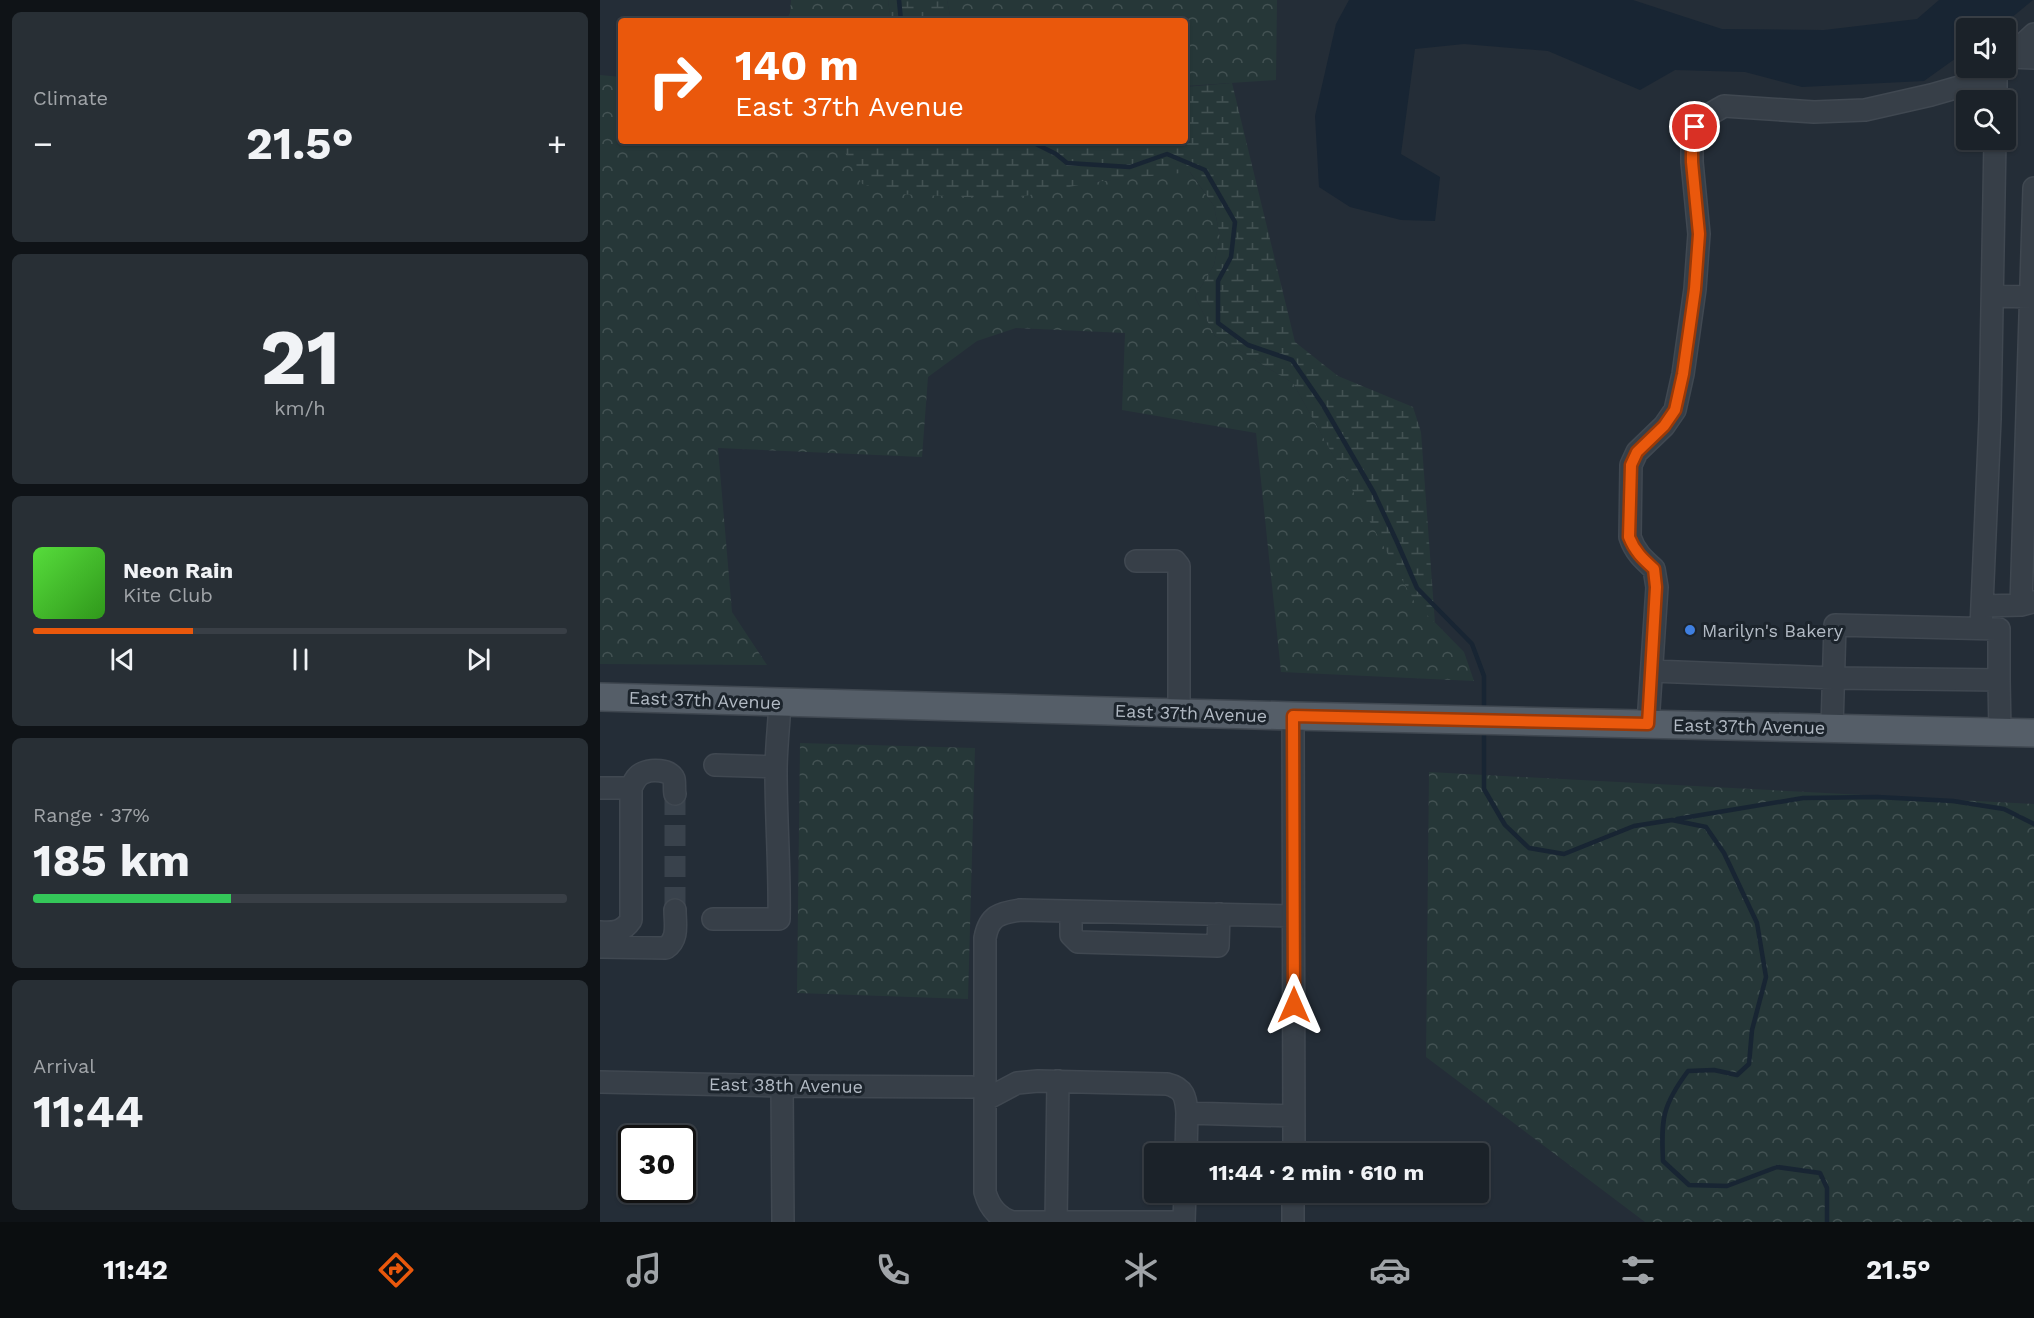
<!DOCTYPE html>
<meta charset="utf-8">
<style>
body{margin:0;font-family:"Work Sans",sans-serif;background:#282f35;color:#f1f3f6;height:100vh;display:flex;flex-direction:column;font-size:22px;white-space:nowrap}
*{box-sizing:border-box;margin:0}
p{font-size:20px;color:#a0a4a8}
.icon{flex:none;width:33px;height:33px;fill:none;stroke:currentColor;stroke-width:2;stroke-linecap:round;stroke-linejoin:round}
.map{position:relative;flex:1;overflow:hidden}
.side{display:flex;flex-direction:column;gap:12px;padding:12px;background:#0f1317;width:600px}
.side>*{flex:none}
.banner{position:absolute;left:18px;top:18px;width:570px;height:126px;border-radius:6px;box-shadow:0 2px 4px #0004,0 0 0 2px #393f46;background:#ea580c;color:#fff;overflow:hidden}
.controls{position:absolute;left:1356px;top:18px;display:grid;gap:12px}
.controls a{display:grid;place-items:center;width:60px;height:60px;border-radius:6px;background:#1b2229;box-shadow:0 2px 4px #0004,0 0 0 2px #393f46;font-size:30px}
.speed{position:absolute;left:18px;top:1125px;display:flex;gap:12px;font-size:30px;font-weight:700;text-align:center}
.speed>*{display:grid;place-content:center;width:78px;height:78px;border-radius:50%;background:#1b2229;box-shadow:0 2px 4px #0004,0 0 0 2px #393f46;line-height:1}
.speed .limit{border:3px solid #111;border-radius:9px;background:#fff;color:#111}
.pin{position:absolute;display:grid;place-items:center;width:51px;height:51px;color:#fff;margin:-26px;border:3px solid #fff;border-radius:50%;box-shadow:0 2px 6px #0007}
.me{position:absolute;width:66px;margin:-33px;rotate:0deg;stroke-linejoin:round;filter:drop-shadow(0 0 4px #0008)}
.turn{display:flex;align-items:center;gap:21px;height:126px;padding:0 18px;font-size:27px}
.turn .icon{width:78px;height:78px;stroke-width:2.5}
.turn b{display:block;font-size:42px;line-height:51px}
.big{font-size:45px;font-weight:700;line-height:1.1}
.side .widget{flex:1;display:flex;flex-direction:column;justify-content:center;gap:9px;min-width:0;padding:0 21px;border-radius:9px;background:#282f35}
.side .dial{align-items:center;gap:0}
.dial b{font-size:78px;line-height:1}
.song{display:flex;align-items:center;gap:18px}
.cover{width:72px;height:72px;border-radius:9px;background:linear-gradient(135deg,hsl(110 70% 55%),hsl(110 70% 35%))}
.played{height:6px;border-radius:3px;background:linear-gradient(90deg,#ea580c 30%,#393f46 30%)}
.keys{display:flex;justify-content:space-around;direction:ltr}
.heat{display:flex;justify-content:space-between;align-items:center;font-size:33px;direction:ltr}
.charge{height:9px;border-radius:4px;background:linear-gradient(90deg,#34c759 37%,#393f46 0)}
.trip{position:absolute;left:544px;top:1143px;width:345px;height:60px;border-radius:6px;background:#1b2229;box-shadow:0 2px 4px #0004,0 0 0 2px #393f46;font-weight:700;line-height:60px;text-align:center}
.dock{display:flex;height:96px;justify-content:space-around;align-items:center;background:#0b0e10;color:#a0a4a8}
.dock .icon{width:42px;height:42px}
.dock .current{color:#ea580c}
.dock b{font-size:27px;color:#f1f3f6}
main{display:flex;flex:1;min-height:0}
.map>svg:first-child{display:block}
.forest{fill:url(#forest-crowns)}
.wetland{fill:url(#wetland-marsh)}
.water{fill:#182533}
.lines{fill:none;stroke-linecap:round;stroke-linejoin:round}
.stream{stroke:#182533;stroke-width:4.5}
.minor-tunnel{stroke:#39424c;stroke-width:21;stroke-dasharray:21 10;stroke-linecap:butt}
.minor-casing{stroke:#404851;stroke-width:24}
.major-casing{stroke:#404851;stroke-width:30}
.minor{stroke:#373f48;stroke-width:21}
.major{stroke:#555e68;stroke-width:27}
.route-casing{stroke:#983908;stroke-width:15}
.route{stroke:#ea580c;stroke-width:10}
.shop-dot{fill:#3f7fe0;stroke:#1c242c;stroke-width:2}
.labels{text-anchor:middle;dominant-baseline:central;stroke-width:6;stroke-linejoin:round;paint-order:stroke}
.poi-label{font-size:18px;fill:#b2bac4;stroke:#1c242c;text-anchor:start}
.street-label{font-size:18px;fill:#b2bac4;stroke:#1c242c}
</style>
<main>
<section class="side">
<div class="widget"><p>Climate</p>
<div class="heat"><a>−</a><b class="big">21.5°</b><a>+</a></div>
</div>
<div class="widget dial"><b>21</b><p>km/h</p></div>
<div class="widget">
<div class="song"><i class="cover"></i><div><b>Neon Rain</b><p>Kite Club</p></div></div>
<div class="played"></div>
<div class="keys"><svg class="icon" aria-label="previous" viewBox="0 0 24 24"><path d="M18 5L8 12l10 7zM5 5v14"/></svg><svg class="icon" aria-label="pause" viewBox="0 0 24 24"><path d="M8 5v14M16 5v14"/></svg><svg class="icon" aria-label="next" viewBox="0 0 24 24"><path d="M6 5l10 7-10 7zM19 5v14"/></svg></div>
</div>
<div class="widget"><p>Range · 37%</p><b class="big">185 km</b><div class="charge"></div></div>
<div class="widget"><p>Arrival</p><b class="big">11:44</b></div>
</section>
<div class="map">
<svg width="1434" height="1222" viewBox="0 0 1434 1222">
<defs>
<pattern id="forest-crowns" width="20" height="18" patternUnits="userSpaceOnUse" patternTransform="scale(1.5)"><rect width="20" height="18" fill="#263738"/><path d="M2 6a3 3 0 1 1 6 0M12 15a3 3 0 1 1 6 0" fill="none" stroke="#435253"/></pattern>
<pattern id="wetland-marsh" width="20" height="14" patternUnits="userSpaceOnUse" patternTransform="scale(1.5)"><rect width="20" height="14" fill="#263738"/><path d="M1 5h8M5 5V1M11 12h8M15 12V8" fill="none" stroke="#435253"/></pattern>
</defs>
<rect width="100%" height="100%" fill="#242d37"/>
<path class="forest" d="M191,0h97l3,21h-105l4,-8z
M347,0h330l-1,80 -91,6v-65h-234z
M0,75l21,2v64h223l-2,6 252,35 95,-11 25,35 6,31 -6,28 -19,32 20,39 78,47 122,219 49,50 10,29 -193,-9 -25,-239 -134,-23 3,-77 -109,-5 -39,13 -49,36 -6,80 -204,-9 14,164 35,53 -167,-1z
M200,743l175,5 -7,251 -171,-6z
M829,772l605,32v418h-389l-219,-165z"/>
<path class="wetland" d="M288,0h59l4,21h-60z
M632,83l63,259 43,34 75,31 8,25 14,191 -20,-20 -122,-220 -78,-47 -20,-39 19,-32 6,-28 -6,-31 -24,-34 -96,10 -84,17 -112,-5 -36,-10 -20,-37 2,-6h341v-54z"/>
<path class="water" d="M749,0h284l89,29 102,1 93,-11 22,-19h94l-34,28h-33v23l-42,30 -122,6 -57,-15 -70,-2 -35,20 -92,-39 -84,-7 -49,5 -14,105 39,23 -5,44 -34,-1 -51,-13 -31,-20 -4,-71 21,-92z"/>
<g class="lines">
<path class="stream" d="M299,0l2,21
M430,141l26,13 11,9 63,4 37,-13 38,16 30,52 -4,35 -13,24v42l30,22 44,15 31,45 51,88 23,49 20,46 55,56 12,32v37
M884,730v59l21,36 24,23 35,6 70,-28 38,-6 34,7 18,26 33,70 9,54 -14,53 -3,34 -12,11 -23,-5 -26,1c-26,35 -27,48 -25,90l26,24 38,1 50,-19 43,6 7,15v34
M1077,819l126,-21 74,-1 76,4 51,8 30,15"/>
<path class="minor-tunnel" d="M75,794v116"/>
<g class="minor-casing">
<path id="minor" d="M1409,57l25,1
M1406,60l28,-26
M1396,100v-31
M1393,296l41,1
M536,561h39l4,5v147
M1421,605l13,-417
M1383,606l38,-1 12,-3
M1381,628l9,-209 5,-279
M1052,671l182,7 165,2v-51l-164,-4 -3,103
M1399,680l1,52
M693,716l1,438
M1048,724l9,-137 -3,-18c-11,-10 -19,-17 -24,-32l1,-72 6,-13 27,-26 11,-16 8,-36 12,-85 4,-55 -7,-72v-22l3,-13 8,-9 21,-12 90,6 51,-2 66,-15 49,-14 18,-13
M115,765l61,2
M0,788h31
M471,913v22l7,7 140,4 1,-32
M113,919h66c1,-49 -3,-98 -3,-148 0,-23 3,-46 4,-69
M0,932c14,1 23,0 31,-12v-132c3,-6 5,-12 12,-15 8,-4 27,-4 31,6 1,4 0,11 1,15
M0,947l66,1c13,-9 9,-24 9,-38
M0,1082l182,4 190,1
M182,1086l1,136
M385,1100l32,-17 21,-2 129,3c17,4 19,13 20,29
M586,1154l1,-41 107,3
M585,1192l-1,30h-172c-15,-5 -23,-15 -27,-30v-254c4,-22 14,-25 35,-28l273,6
M456,1222l2,-141
M693,1222v-30"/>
</g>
<g class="major-casing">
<path id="major" d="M0,697l693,19 741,17"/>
</g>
<use href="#minor" class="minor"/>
<use href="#major" class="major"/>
</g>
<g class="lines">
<g class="route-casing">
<path id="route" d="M694,1005l-1,-289 355,8 8,-137 -2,-18c-11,-10 -19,-17 -25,-32l2,-72 6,-13 27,-26 11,-16 8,-36 12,-85 4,-55 -7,-72v-22l3,-13"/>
</g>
<use href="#route" class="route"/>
</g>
<circle class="shop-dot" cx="1090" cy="630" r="6"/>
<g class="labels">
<g class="poi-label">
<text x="1102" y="630">Marilyn's Bakery</text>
</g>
<g class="street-label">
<text transform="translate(105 700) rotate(2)">East 37th Avenue</text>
<text transform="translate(591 713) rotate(2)">East 37th Avenue</text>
<text transform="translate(1149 726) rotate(1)">East 37th Avenue</text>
<text transform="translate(186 1085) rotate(1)">East 38th Avenue</text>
</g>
</g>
</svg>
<div class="controls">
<a><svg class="icon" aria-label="sound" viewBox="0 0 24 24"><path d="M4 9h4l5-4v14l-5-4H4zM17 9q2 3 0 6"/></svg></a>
<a><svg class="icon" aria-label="search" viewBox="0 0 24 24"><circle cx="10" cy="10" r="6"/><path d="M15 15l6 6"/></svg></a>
</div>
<div class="speed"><div class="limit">30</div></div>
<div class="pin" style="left:1095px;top:127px;background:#d93025"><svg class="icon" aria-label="arrive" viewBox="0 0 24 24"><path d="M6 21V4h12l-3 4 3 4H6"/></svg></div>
<svg class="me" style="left:694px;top:1005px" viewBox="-20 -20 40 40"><path d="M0-17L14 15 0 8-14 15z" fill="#ea580c" stroke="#fff" stroke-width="4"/></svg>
<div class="trip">11:44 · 2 min · 610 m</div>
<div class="banner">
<div class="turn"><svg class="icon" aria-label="right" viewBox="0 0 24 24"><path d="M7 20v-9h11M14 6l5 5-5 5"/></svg><div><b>140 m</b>East 37th Avenue</div></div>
</div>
</div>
</main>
<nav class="dock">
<b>11:42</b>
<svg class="icon current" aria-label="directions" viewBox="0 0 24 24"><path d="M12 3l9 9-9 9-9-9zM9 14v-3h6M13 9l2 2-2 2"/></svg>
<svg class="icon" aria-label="music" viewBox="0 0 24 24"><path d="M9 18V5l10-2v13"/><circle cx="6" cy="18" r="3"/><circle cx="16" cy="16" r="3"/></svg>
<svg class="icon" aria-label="phone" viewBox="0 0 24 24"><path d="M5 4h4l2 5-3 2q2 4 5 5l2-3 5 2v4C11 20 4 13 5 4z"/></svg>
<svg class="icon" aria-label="climate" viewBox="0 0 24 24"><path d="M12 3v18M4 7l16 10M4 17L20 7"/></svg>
<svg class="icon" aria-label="car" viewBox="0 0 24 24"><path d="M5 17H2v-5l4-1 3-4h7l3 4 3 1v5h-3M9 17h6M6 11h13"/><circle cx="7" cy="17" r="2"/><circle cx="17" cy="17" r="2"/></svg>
<svg class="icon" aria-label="filters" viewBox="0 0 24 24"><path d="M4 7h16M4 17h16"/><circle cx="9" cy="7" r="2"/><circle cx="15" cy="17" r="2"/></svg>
<b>21.5°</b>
</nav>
